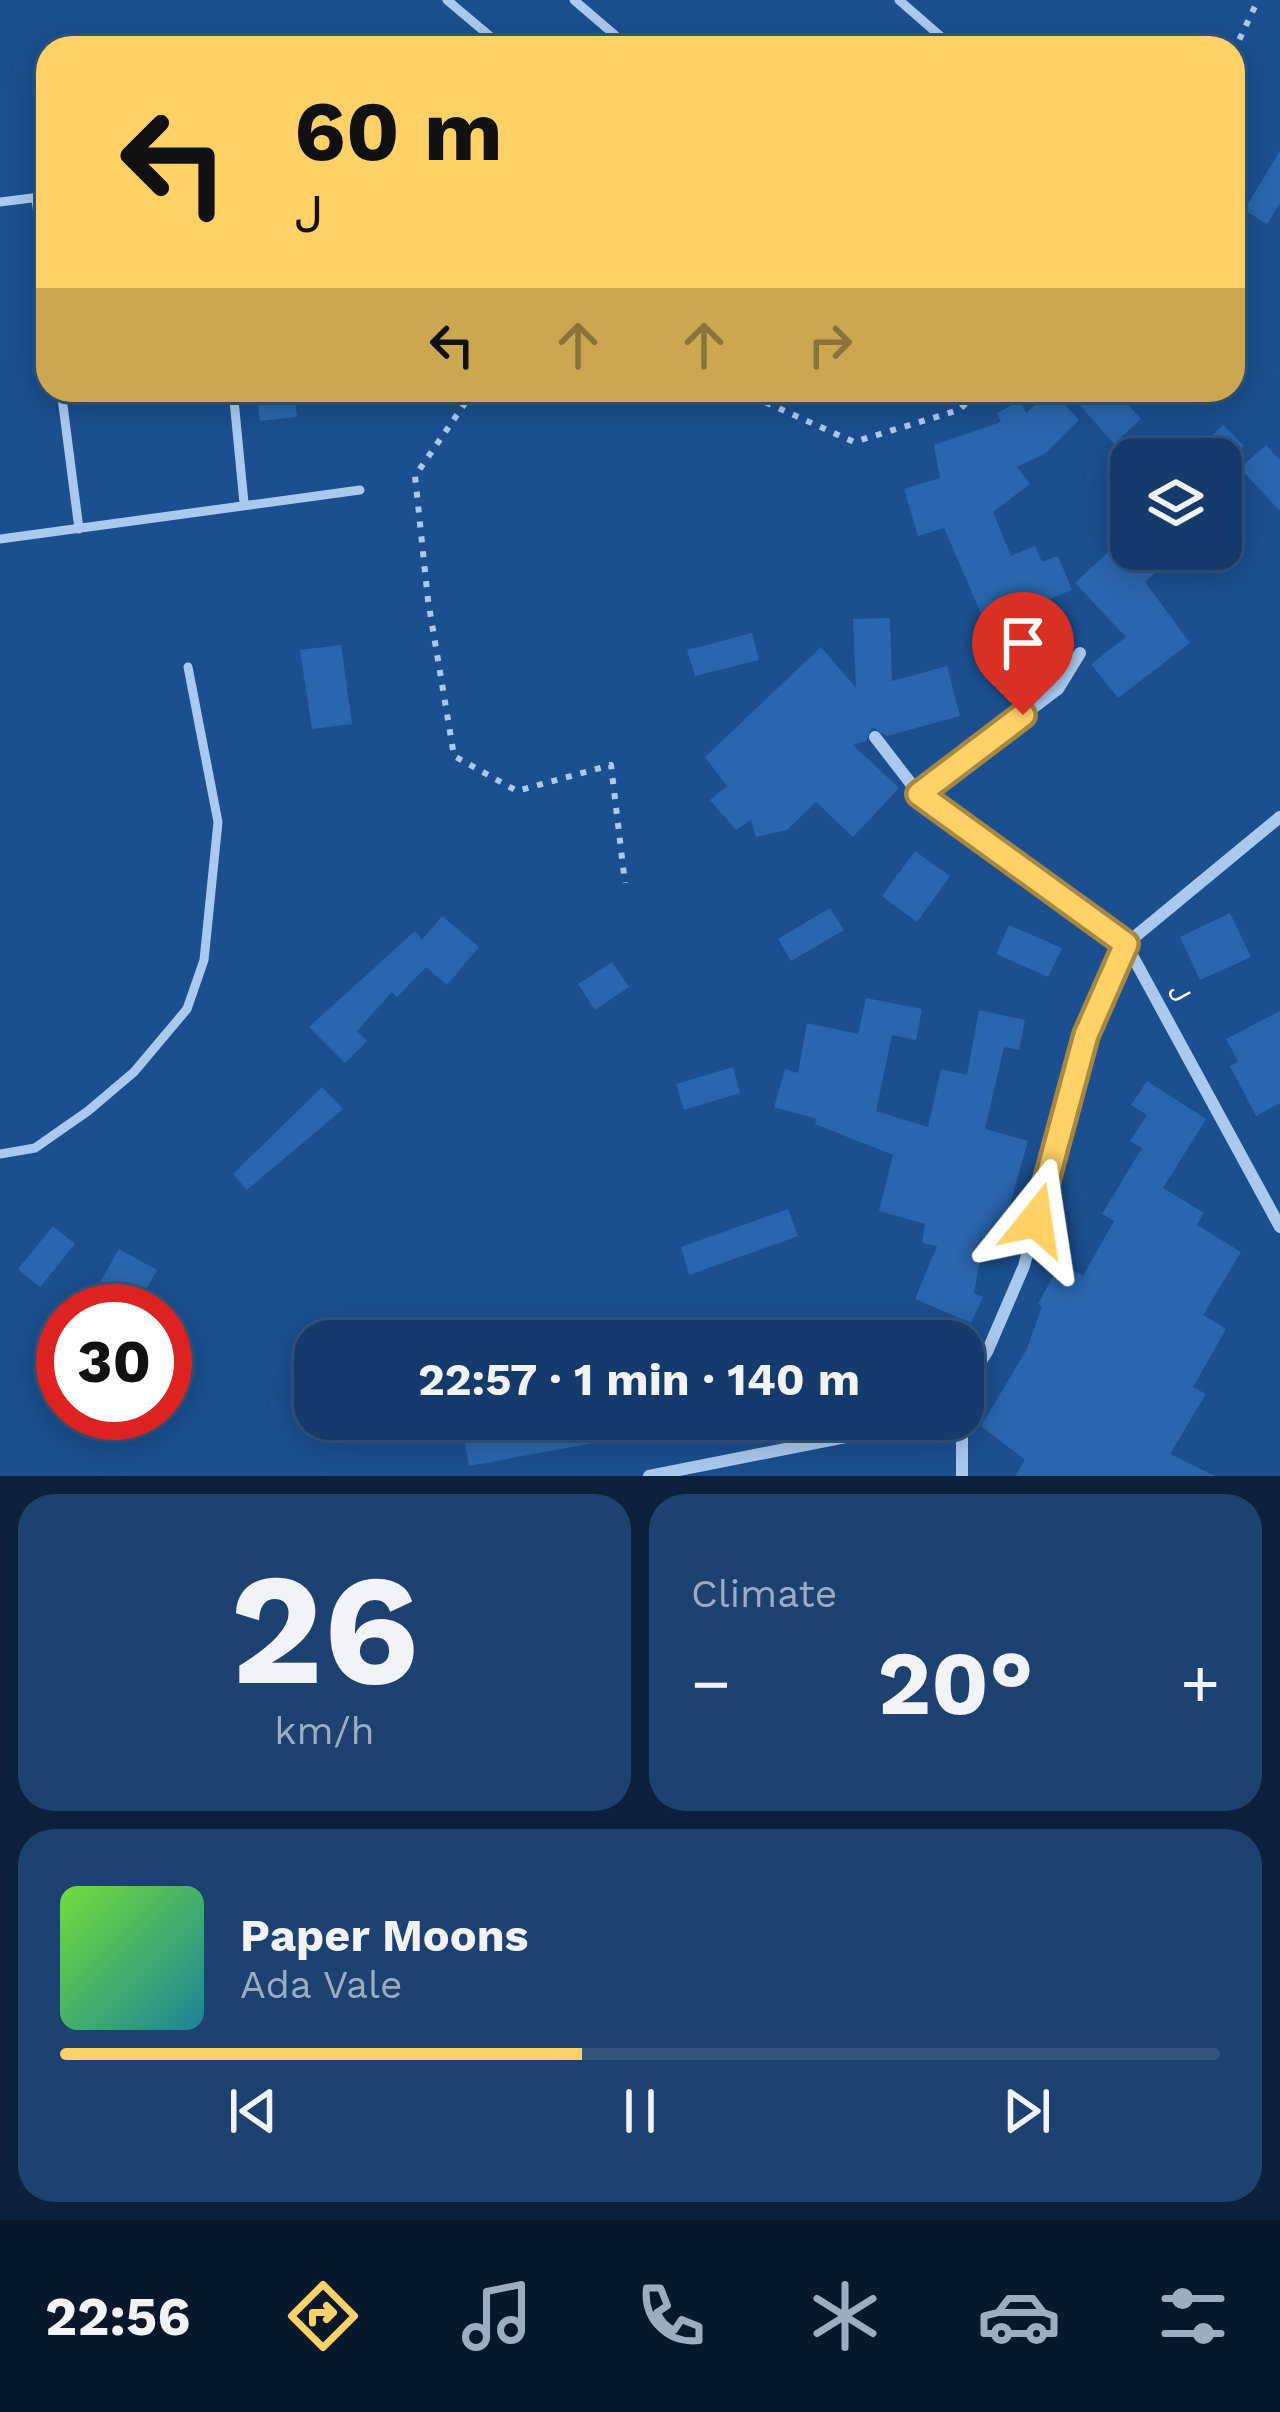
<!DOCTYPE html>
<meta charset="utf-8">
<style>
body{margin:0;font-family:"Work Sans",sans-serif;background:#1d4271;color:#f1f3f6;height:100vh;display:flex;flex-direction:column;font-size:45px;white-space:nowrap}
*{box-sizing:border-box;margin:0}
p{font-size:39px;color:#9dadc1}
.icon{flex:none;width:66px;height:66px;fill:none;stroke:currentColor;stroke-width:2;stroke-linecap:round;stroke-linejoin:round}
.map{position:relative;height:1476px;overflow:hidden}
.drawer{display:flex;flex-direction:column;gap:18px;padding:18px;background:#0b203b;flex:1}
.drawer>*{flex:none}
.guide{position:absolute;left:36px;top:36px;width:1209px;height:366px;border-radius:36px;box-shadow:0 6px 30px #0003,0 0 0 3px #33557e;background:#ffd166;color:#111;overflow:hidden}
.buttons{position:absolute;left:1110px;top:438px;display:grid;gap:24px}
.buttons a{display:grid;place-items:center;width:132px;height:132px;border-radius:24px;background:#143b6b;box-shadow:0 6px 30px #0003,0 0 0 3px #33557e;font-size:60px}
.speed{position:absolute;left:36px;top:1284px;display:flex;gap:24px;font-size:60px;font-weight:700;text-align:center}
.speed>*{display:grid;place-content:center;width:156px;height:156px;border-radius:50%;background:#143b6b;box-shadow:0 6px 30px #0003,0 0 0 3px #33557e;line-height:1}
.speed .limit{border:18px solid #d22;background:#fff;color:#111}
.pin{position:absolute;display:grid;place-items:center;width:102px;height:102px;color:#fff;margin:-123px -51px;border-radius:50% 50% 50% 0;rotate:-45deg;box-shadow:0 0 12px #0007}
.pin .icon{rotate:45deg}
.me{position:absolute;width:132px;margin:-66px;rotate:15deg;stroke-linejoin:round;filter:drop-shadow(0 0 9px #0008)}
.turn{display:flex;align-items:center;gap:42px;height:252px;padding:0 60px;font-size:54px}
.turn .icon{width:156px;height:156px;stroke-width:2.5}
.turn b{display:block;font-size:84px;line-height:102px}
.lanes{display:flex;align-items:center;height:114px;padding:0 60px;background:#0003;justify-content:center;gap:60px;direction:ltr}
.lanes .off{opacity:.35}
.big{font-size:90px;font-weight:700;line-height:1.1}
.drawer .widget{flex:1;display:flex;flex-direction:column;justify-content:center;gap:18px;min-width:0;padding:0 42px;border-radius:36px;background:#1d4271}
.drawer .dial{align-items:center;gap:0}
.dial b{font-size:156px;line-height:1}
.song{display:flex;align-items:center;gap:36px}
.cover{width:144px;height:144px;border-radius:18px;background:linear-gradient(135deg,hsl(100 70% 55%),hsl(190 70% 35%))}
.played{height:12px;border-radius:6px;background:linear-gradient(90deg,#ffd166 45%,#33557e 45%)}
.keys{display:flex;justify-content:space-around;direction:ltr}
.heat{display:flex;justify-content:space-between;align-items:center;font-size:66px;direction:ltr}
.drawer .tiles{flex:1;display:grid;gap:18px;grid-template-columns:1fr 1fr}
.widget:last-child{grid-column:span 2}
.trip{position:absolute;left:294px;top:1320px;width:690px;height:120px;border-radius:36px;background:#143b6b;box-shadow:0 6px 30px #0003,0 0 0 3px #33557e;font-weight:700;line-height:120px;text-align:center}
.tabs{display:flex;height:192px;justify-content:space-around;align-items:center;background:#08182b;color:#9dadc1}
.tabs .icon{width:84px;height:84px}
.tabs .on{color:#ffd166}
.tabs b{font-size:54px;color:#f1f3f6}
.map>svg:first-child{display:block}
.building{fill:#2a66ad}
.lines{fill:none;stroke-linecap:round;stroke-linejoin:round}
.path{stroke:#a9c9ee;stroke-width:6;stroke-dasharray:6 9;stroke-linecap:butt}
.lane{stroke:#a9c9ee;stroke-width:9}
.street{stroke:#a9c9ee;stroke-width:12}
.route-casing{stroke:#a68842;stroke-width:30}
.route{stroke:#ffd166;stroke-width:21}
.labels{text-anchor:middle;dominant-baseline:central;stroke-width:12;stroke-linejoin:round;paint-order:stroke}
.street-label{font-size:30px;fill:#fff;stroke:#1b4f8f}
</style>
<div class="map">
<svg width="1280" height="1476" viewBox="0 0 1280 1476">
<rect width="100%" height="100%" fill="#1b4f8f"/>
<path class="building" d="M1280,151v52l-13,21 -23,-14z
M256,390h38l3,27 -37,4z
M1051,390l28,30 -33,33 -29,14 13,17 -37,28 18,44 24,-10 7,16 16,-6 14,34 -36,15 19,50 -48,18 -63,-145 -26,8 -14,-47 36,-11 -6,-33 67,-23 -4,-9 23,-12 6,12z
M1093,390h22l26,29 -27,25 -36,-41z
M1223,425l21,21 -12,13h-44z
M1266,445l14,15v51l-40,-43z
M1122,539l9,10h49l-35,33 45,61 -72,55 -27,-34 35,-27 -51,-54z
M890,618l2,63 55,-15 13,50 -73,20 -15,-9 -6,14 -13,4 46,43 -46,49 -37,-35 -29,28 -31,7 -5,-17 -15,10 -26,-30 17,-14 -22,-29 116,-110 35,41 -3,-69z
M752,633l7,27 -64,16 -8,-26z
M341,645l11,79 -40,5 -12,-79z
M915,851l35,25 -33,46 -35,-26z
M830,908l14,22 -53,31 -13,-22z
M1230,913l21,44 -51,23 -20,-43z
M442,916l37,31 -32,38 -21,-18 -29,30 -5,-5 -35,39 10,10 -22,22 -36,-36 106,-96 7,9z
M1009,925l53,23 -14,29 -52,-23z
M612,962l17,25 -34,23 -17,-26z
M866,998l56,11 -6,31 -24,-5 -16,76 52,16 13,-58 26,6 12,-65 46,10 -6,30 -15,-3 -19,82 43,12 -28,99 -16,-3 -10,56 9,4 -12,26 -56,-24 22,-53 -15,-3 3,-19 -46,-13 14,-56 -78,-31 2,-5 -43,-12 11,-38 13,4 9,-50 51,11z
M1280,1011v92l-24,13 -26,-50 8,-5 -12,-22z
M733,1067l7,26 -56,17 -8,-26z
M1147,1081l59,38 -43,69 41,25 -7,12 44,27 -38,63 23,14 -33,58 13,7 -36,60 45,22h-200l10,-16 -44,-34 46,-77 15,-43 -4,-2 22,-41 23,13 31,-55 -12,-7 40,-66 -12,-7 17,-26 -16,-10z
M322,1087l21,22 -96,81 -14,-16z
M788,1209l10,27 -109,39 -8,-28z
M53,1226l22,18 -35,43 -22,-18z
M119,1249l38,21 -22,41h-51z
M514,1419h132l2,14 -179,33 -7,-38z"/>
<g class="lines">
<path class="path" d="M1233,53l25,-53
M474,390l-59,86 13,124 26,156 63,35 94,-26 14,118
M738,390l116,52 105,-32 20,-20"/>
<path class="lane" d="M447,0l57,48
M574,0l56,48
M899,0l55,48
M36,199l12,89
M0,202l48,-6
M61,390l18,139
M233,390l11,113
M0,539l360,-49
M0,1154l35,-6 53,-37 46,-39 53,-63 17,-49 14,-138 -30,-155"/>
<path class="street" d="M875,737l44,57 207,150 154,283
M919,794l139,-105 22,-36
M963,1388l24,-36 37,-86 62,-231 40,-91 154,-127
M962,1419v57
M649,1476l217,-43 31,-14"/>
</g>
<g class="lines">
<g class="route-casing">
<path id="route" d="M1023,715l-104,79 207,150 -40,91 -50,185"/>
</g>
<use href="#route" class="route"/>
</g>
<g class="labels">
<g class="street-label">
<text transform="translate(1180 993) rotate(61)">J</text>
</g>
</g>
</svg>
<div class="buttons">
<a><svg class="icon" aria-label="layers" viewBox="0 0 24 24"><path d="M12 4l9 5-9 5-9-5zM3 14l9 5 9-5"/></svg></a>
</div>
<div class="speed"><div class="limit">30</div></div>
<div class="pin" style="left:1023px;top:715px;background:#d93025"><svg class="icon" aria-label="arrive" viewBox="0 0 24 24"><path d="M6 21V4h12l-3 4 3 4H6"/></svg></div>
<svg class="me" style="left:1036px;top:1220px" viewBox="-20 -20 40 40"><path d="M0-17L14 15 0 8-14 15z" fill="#ffd166" stroke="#fff" stroke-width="4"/></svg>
<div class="trip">22:57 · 1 min · 140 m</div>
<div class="guide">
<div class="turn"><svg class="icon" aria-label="left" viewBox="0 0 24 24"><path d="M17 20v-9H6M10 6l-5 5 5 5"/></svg><div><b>60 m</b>J</div></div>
<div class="lanes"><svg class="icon" aria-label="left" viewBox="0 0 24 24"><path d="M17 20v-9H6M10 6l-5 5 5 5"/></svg><svg class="icon off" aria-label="ahead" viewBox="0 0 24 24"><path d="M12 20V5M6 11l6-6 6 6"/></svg><svg class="icon off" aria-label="ahead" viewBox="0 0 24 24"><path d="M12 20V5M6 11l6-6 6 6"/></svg><svg class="icon off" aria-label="right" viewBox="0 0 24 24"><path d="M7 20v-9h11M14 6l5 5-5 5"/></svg></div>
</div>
</div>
<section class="drawer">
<div class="tiles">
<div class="widget dial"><b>26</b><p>km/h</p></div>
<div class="widget"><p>Climate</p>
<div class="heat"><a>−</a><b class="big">20°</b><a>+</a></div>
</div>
<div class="widget">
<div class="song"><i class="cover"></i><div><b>Paper Moons</b><p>Ada Vale</p></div></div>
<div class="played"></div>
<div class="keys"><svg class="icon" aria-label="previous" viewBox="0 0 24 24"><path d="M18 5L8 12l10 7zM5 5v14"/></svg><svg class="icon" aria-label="pause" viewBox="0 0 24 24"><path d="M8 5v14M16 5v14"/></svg><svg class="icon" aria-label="next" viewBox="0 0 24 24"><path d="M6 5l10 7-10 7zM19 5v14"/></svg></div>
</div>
</div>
</section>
<nav class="tabs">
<b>22:56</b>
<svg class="icon on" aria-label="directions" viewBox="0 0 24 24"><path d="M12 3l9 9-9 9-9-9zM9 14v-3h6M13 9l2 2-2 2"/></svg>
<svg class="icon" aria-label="music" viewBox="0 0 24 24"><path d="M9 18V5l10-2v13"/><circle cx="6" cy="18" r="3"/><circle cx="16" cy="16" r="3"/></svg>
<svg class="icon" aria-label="phone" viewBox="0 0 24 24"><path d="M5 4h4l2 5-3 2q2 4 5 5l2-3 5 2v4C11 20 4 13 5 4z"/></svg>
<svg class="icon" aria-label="climate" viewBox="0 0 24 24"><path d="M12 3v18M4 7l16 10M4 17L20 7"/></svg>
<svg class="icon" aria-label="car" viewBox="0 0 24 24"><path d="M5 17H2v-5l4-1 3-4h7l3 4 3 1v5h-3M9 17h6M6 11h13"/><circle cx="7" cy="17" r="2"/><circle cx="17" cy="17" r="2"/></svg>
<svg class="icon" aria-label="filters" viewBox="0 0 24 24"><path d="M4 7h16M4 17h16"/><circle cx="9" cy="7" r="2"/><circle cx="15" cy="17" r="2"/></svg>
</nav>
